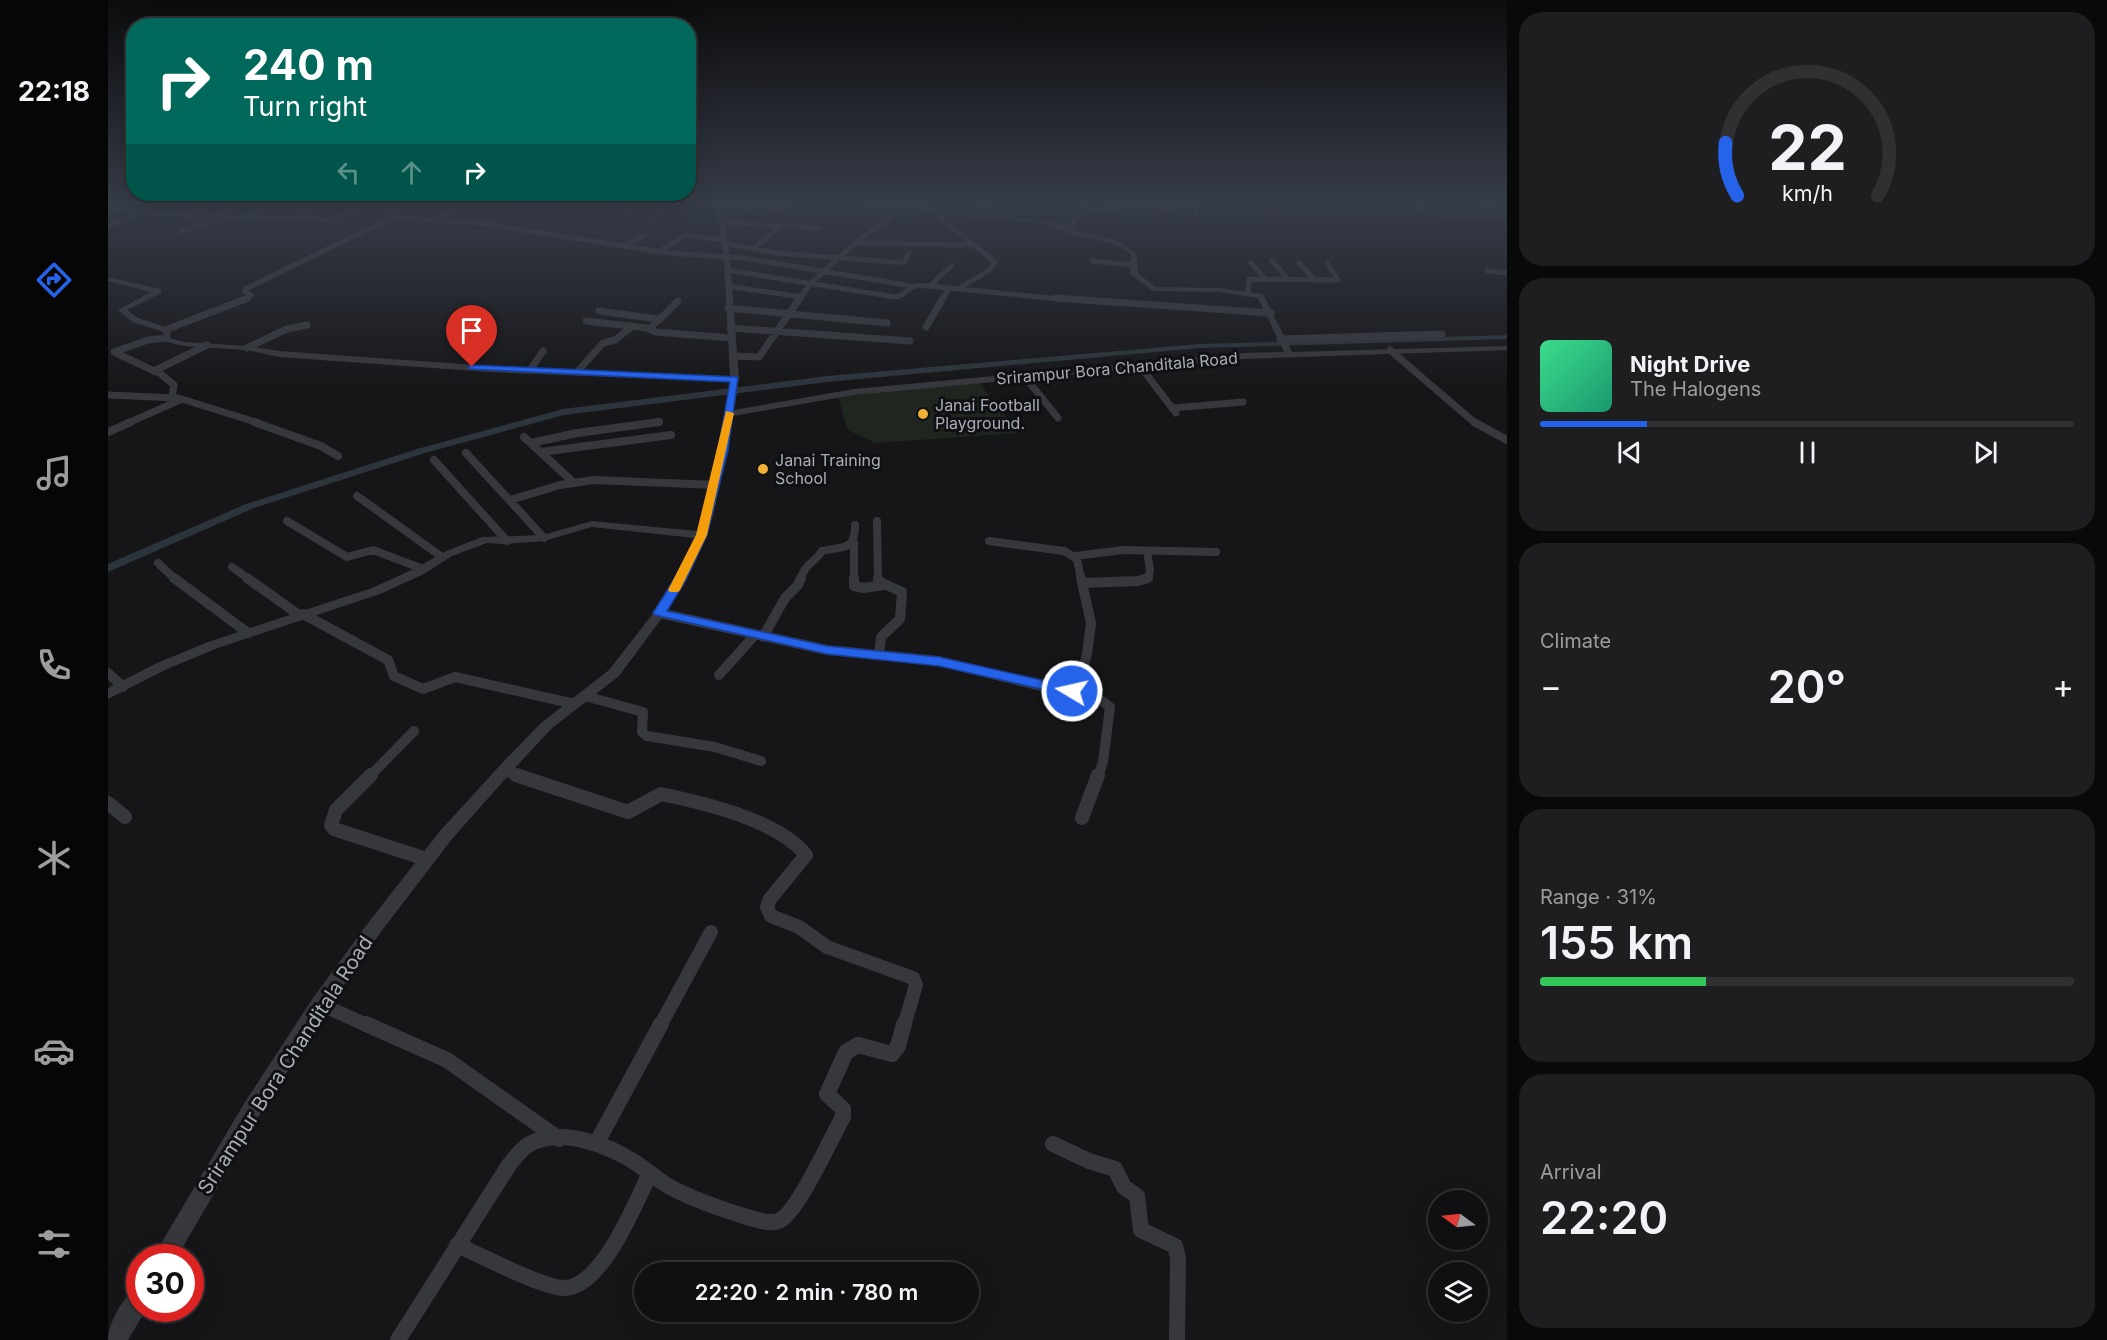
<!DOCTYPE html>
<meta charset="utf-8">
<style>
body{margin:0;font-family:Inter,sans-serif;background:#1e1e20;color:#f1f3f6;height:100vh;display:flex;flex-direction:column;font-size:22px;white-space:nowrap}
*{box-sizing:border-box;margin:0}
p{font-size:20px;color:#9c9d9f}
.icon{flex:none;width:33px;height:33px;fill:none;stroke:currentColor;stroke-width:2;stroke-linecap:round;stroke-linejoin:round}
.map{position:relative;flex:1;overflow:hidden}
.details{display:flex;flex-direction:column;gap:12px;padding:12px;background:#09090a;width:600px}
.details>*{flex:none}
.guide{position:absolute;left:18px;top:18px;width:570px;height:183px;border-radius:24px;box-shadow:0 6px 24px #0002,0 0 0 2px #303032;background:#00695c;color:#fff;overflow:hidden}
.needle{width:39px;rotate:285deg}
.tools{position:absolute;left:1320px;top:1190px;display:grid;gap:12px}
.tools a{display:grid;place-items:center;width:60px;height:60px;border-radius:50%;background:#101012;box-shadow:0 6px 24px #0002,0 0 0 2px #303032;font-size:30px}
.speed{position:absolute;left:18px;top:1244px;display:flex;gap:12px;font-size:30px;font-weight:700;text-align:center}
.speed>*{display:grid;place-content:center;width:78px;height:78px;border-radius:50%;background:#101012;box-shadow:0 6px 24px #0002,0 0 0 2px #303032;line-height:1}
.speed .limit{border:9px solid #d22;background:#fff;color:#111}
.pin{position:absolute;display:grid;place-items:center;width:51px;height:51px;color:#fff;margin:-62px -26px;border-radius:50% 50% 50% 0;rotate:-45deg;box-shadow:0 0 6px #0007}
.pin .icon{rotate:45deg}
.me{position:absolute;width:66px;margin:-33px;rotate:279deg;stroke-linejoin:round;filter:drop-shadow(0 0 4px #0008)}
.turn{display:flex;align-items:center;gap:21px;height:126px;padding:0 18px;font-size:27px}
.turn .icon{width:78px;height:78px;stroke-width:2.5}
.turn b{display:block;font-size:42px;line-height:51px}
.lanes{display:flex;align-items:center;height:57px;padding:0 18px;background:#0003;justify-content:center;gap:30px;direction:ltr}
.lanes .off{opacity:.35}
.big{font-size:45px;font-weight:600;line-height:1.1}
.details .tile{flex:1;display:flex;flex-direction:column;justify-content:center;gap:9px;min-width:0;padding:0 21px;border-radius:24px;background:#1e1e20}
.details .dial{align-items:center;gap:0}
.dial svg{height:156px;overflow:visible;fill:none;stroke:#303032;stroke-width:7;stroke-linecap:round;text-anchor:middle}
.dial text{fill:#f1f3f6;stroke:none}
.song{display:flex;align-items:center;gap:18px}
.cover{width:72px;height:72px;border-radius:9px;background:linear-gradient(135deg,hsl(150 70% 55%),hsl(160 70% 35%))}
.played{height:6px;border-radius:3px;background:linear-gradient(90deg,#2563eb 20%,#303032 20%)}
.keys{display:flex;justify-content:space-around;direction:ltr}
.heat{display:flex;justify-content:space-between;align-items:center;font-size:33px;direction:ltr}
.charge{height:9px;border-radius:4px;background:linear-gradient(90deg,#34c759 31%,#303032 0)}
.trip{position:absolute;left:526px;top:1262px;width:345px;height:60px;border-radius:30px;background:#101012;box-shadow:0 6px 24px #0002,0 0 0 2px #303032;font-weight:600;line-height:60px;text-align:center}
main{display:flex;flex:1;min-height:0}
.dock{display:flex;flex-direction:column;width:108px;justify-content:space-around;align-items:center;background:#060607;color:#9c9d9f}
.dock .icon{width:42px;height:42px}
.dock .current{color:#2563eb}
.dock b{font-size:27px;color:#f1f3f6}
.map>svg:first-child{display:block}
.green{fill:#1e261f}
.lines{fill:none;stroke-linecap:round;stroke-linejoin:round}
.canal{fill:#2c353c;fill-rule:evenodd}
.minor-far5{stroke:#37383d;stroke-width:5}
.minor-far4{stroke:#37383d;stroke-width:7}
.minor-far3{stroke:#37383d;stroke-width:8}
.minor-far2{stroke:#37383d;stroke-width:10}
.minor-far1{stroke:#37383d;stroke-width:14}
.minor{stroke:#37383d;stroke-width:16}
.tertiary{fill:#37383d;fill-rule:evenodd}
.route{fill:#2563eb;stroke:#184099;stroke-width:1.5}
.slow{fill:#f59e0b}
.poi-dot{fill:#f2b134;stroke:#111113;stroke-width:2}
.labels{text-anchor:middle;dominant-baseline:central;stroke-width:6;stroke-linejoin:round;paint-order:stroke}
.far-street-label{font-size:16px;fill:#a8adb8;stroke:#111113}
.far-poi-label{font-size:16px;fill:#a8adb8;stroke:#111113;text-anchor:start}
.street-label{font-size:20px;fill:#a8adb8;stroke:#111113}
</style>
<main>
<nav class="dock">
<b>22:18</b>
<svg class="icon current" aria-label="directions" viewBox="0 0 24 24"><path d="M12 3l9 9-9 9-9-9zM9 14v-3h6M13 9l2 2-2 2"/></svg>
<svg class="icon" aria-label="music" viewBox="0 0 24 24"><path d="M9 18V5l10-2v13"/><circle cx="6" cy="18" r="3"/><circle cx="16" cy="16" r="3"/></svg>
<svg class="icon" aria-label="phone" viewBox="0 0 24 24"><path d="M5 4h4l2 5-3 2q2 4 5 5l2-3 5 2v4C11 20 4 13 5 4z"/></svg>
<svg class="icon" aria-label="climate" viewBox="0 0 24 24"><path d="M12 3v18M4 7l16 10M4 17L20 7"/></svg>
<svg class="icon" aria-label="car" viewBox="0 0 24 24"><path d="M5 17H2v-5l4-1 3-4h7l3 4 3 1v5h-3M9 17h6M6 11h13"/><circle cx="7" cy="17" r="2"/><circle cx="17" cy="17" r="2"/></svg>
<svg class="icon" aria-label="filters" viewBox="0 0 24 24"><path d="M4 7h16M4 17h16"/><circle cx="9" cy="7" r="2"/><circle cx="15" cy="17" r="2"/></svg>
</nav>
<div class="map">
<svg width="1399" height="1340" viewBox="0 0 1399 1340">
<rect width="100%" height="100%" fill="#161618"/>
<path class="green" d="M869,380l41,53 -143,10 -27,-13 -10,-33z"/>
<g class="lines">
<path class="canal" d="M1399,335v4l-307,9 -373,34 -263,33 -139,38 -171,55 -146,64v-8l138,-60 171,-55 146,-40 264,-33 373,-32z"/>
<path class="minor-far5" d="M439,201l53,5
M736,201l61,5
M1074,201l2,4 11,2 1,7
M1374,201l6,7 19,6
M611,204l57,4 8,-1 9,-6
M1025,204l42,3
M14,207l24,-6
M0,209h21
M288,209l18,-8
M975,210l25,1 7,-5 18,-2 2,-3
M31,211l41,-10
M832,214l-1,3 56,45 -7,9 -30,18
M109,215l30,-14
M516,215l20,-14
M868,216l10,-11
M79,217l17,-8
M546,217l22,-16
M138,218l34,-17
M326,219l46,-18
M180,220l33,-18 40,1 35,6 -6,6 3,2 86,6 189,30 75,5 169,28
M614,222l97,6
M955,226l7,-1 14,-16v-3l-9,-5
M74,231l44,-14
M749,242l48,-36
M616,243l53,10 114,9h13l5,-9
M515,246l22,-11
M645,249l28,-23
M550,252l28,-17 37,5
M984,261l41,4
M1164,261l17,19
M1143,263l14,16
M1191,263l16,17
M619,270l168,27c10,-1 14,-11 24,-12l151,15
M1379,271l20,2
M619,286l75,11
M822,286l22,-21
M1140,293l1,-14 89,1 -11,-17
M136,300l7,-5 -7,-4 1,-2 148,-72
M691,300l11,-16 45,-41 118,2
M834,300l7,-12"/>
<path class="minor-far4" d="M947,298l216,15
M620,308l159,15
M491,311l59,8 -8,10
M551,320l19,-19
M478,321l61,7 9,4 75,6
M818,327l17,-29
M622,328l180,13
M57,330l83,-32
M1172,339l162,-5
M99,345l-51,25 18,15 -2,11 87,27
M139,348l40,-19 20,-4
M1282,350l85,73
M625,356l26,1 41,-59
M1032,366l36,47
M422,370l13,-19
M48,372l-42,-20 34,-12 18,-2
M469,372l26,-29 12,-3 16,-13
M917,377l33,41
M0,395l68,3
M1065,408l70,-6
M20,423l52,-23
M543,423l8,-1"/>
<path class="minor-far3" d="M146,422l67,24 17,10
M1366,422l33,18
M0,432l23,-10
M416,437l49,45
M423,443l46,-10 82,-11
M433,452l130,-17
M358,453l78,85
M326,460l73,81
M249,496l85,61
M402,500l50,-15 34,-5 121,5
M179,521l60,36 26,-7 50,19
M769,521l1,58
M881,541l75,10 13,8 4,20
M746,542v37
M967,556l48,-6 93,2
M50,563l17,16
M124,567l17,12
M692,579c8,-19 13,-14 22,-28 22,-5 33,0 33,-26
M1036,579l4,-1 2,-8 -3,-19"/>
<path class="minor-far2" d="M66,578l74,55
M139,578l52,37
M746,578v8l10,2 20,-3
M770,578v3l24,11 -2,27 -19,18 -2,18
M975,583l55,-2 10,-3
M551,613l168,37 112,11 118,29h20l10,-36 4,-31 -10,-45
M195,614l85,46 6,16 29,13 32,-12 120,27
M655,637l22,-39 13,-13 3,-7
M0,673l15,14
M611,675l36,-40
M960,691l34,10 8,6 -7,55 -5,15
M477,696l58,16 -1,20 5,4 68,11 46,14
M396,771l17,6
M261,777l45,-46"/>
<path class="minor-far1" d="M263,775l-35,35 -5,15 3,4 92,30
M408,775l112,37 33,-18c43,9 117,26 145,61l-36,44 -3,8 4,9 28,11 28,20 86,31 3,7 -12,41
M0,803l17,14
M974,818l16,-43
M212,1004l49,22
M552,1026l51,-94"/>
<path class="minor" d="M258,1024l81,36 112,79
M488,1144l65,-120
M945,1144l36,17 26,8 9,18 13,9 4,34 34,16 3,12 -1,82
M349,1245c23,10 86,43 107,43 38,0 72,-86 86,-115
M290,1340l111,-175c6,-7 11,-15 19,-20 32,-19 80,0 108,18 12,8 22,17 34,24 24,13 51,22 77,30 10,3 26,9 35,2 19,-14 48,-79 61,-102v-8l-16,-15 19,-42 12,-7 34,9 6,-8 6,-22"/>
<path class="tertiary" d="M268,201h9l-53,20 -194,-5 -30,12v-4l27,-11 -27,-6v-4l30,6 3,3 190,5z
M608,201h6l8,59 9,119 -5,31 120,-21 389,-36 41,-1 -26,-54 -38,-6 -67,-1 -23,-17 1,-20c-15,-13 -33,-13 -52,-18 -15,-4 -28,-11 -43,-13 -45,-8 -89,-6 -133,-16l-4,-6h6l2,4 146,17 28,10 37,9 18,12 2,20 17,14 65,1 43,6 29,58 215,-6v4l-264,9 -389,36 -121,21 -19,96 -7,23 -21,45 -24,38 -43,58 -68,53 -37,40 -62,70 -72,94 -53,77 -68,106 -82,141h-24l92,-155 68,-104 55,-75 72,-92 64,-70 37,-38 68,-53 42,-54 23,-36 20,-42 -102,-11 -48,14 -41,3 -16,-1 -35,13 -28,18 -44,20 -162,54 -51,21 -59,30v-11l49,-25 51,-21 164,-54 44,-20 28,-16 38,-15 61,-2 49,-14 105,10 7,-19 27,-130 -241,-10 -211,-15 -32,-7 -64,-4 -20,-5 1,-9 -32,-10 -14,-12 33,-18 -43,-11v-4l53,12v4l-34,17 11,8 33,11 -1,9 14,4 63,4 32,5 211,15 240,10 -6,-116z
M1294,201l20,2 3,8 4,1 78,3v4l-79,-3 -8,-3 -3,-8z
M32,1286v22h7l-19,32h-20c0,-16 16,-47 32,-54z"/>
</g>
<linearGradient id="sky" x2="0" y2="1"><stop stop-color="#0c0c0d"/><stop offset="0.52" stop-color="#363c48"/><stop offset="1" stop-color="#363c48" stop-opacity="0"/></linearGradient>
<rect width="1399" height="389" fill="url(#sky)"/>
<path class="route" d="M364,365l266,12 -10,73 -21,85 -21,45 -19,31 160,35 112,11 133,30 7,4 -7,5 -133,-30 -112,-12 -172,-39 -2,-2c16,-25 32,-50 43,-77 18,-49 25,-104 34,-154l-261,-13 -1,-2z"/>
<path class="slow" d="M618,411l8,2 -27,122 -27,55 -2,2h-8l-2,-2 28,-55z"/>
<g class="poi-dot">
<circle cx="815" cy="414" r="6"/>
<circle cx="655" cy="469" r="6"/>
</g>
<g class="labels">
<g class="far-street-label">
<text transform="translate(1009 368) rotate(-5)">Srirampur Bora Chanditala Road</text>
</g>
<g class="far-poi-label">
<text x="827" y="405">Janai Football<tspan x="827" dy="18">Playground.</tspan></text>
<text x="667" y="460">Janai Training<tspan x="667" dy="18">School</tspan></text>
</g>
<g class="street-label">
<text transform="translate(177 1065) rotate(-57)">Srirampur Bora Chanditala Road</text>
</g>
</g>
</svg>
<div class="tools">
<a><svg class="needle" viewBox="-14 -14 28 28"><path d="M0-13l5 13h-10z" fill="#e53935"/><path d="M0 13l5-13h-10z" fill="#9c9d9f"/></svg></a>
<a><svg class="icon" aria-label="layers" viewBox="0 0 24 24"><path d="M12 4l9 5-9 5-9-5zM3 14l9 5 9-5"/></svg></a>
</div>
<div class="speed"><div class="limit">30</div></div>
<div class="pin" style="left:364px;top:367px;background:#d93025"><svg class="icon" aria-label="arrive" viewBox="0 0 24 24"><path d="M6 21V4h12l-3 4 3 4H6"/></svg></div>
<svg class="me" style="left:964px;top:691px" viewBox="-20 -20 40 40"><circle r="17" fill="#2563eb" stroke="#fff" stroke-width="3"/><path d="M0-11L8 9 0 5-8 9z" fill="#fff"/></svg>
<div class="trip">22:20 · 2 min · 780 m</div>
<div class="guide">
<div class="turn"><svg class="icon" aria-label="right" viewBox="0 0 24 24"><path d="M7 20v-9h11M14 6l5 5-5 5"/></svg><div><b>240 m</b>Turn right</div></div>
<div class="lanes"><svg class="icon off" aria-label="left" viewBox="0 0 24 24"><path d="M17 20v-9H6M10 6l-5 5 5 5"/></svg><svg class="icon off" aria-label="ahead" viewBox="0 0 24 24"><path d="M12 20V5M6 11l6-6 6 6"/></svg><svg class="icon" aria-label="right" viewBox="0 0 24 24"><path d="M7 20v-9h11M14 6l5 5-5 5"/></svg></div>
</div>
</div>
<section class="details">
<div class="tile dial"><svg viewBox="0 0 100 80">
<path d="M14 69A42 42 0 1 1 86 69"/>
<path d="M14 69A42 42 0 0 1 8 42" stroke="#2563eb"/>
<text x="50" y="56" font-size="32" font-weight="700">22</text>
<text x="50" y="72" font-size="11">km/h</text>
</svg></div>
<div class="tile">
<div class="song"><i class="cover"></i><div><b>Night Drive</b><p>The Halogens</p></div></div>
<div class="played"></div>
<div class="keys"><svg class="icon" aria-label="previous" viewBox="0 0 24 24"><path d="M18 5L8 12l10 7zM5 5v14"/></svg><svg class="icon" aria-label="pause" viewBox="0 0 24 24"><path d="M8 5v14M16 5v14"/></svg><svg class="icon" aria-label="next" viewBox="0 0 24 24"><path d="M6 5l10 7-10 7zM19 5v14"/></svg></div>
</div>
<div class="tile"><p>Climate</p>
<div class="heat"><a>−</a><b class="big">20°</b><a>+</a></div>
</div>
<div class="tile"><p>Range · 31%</p><b class="big">155 km</b><div class="charge"></div></div>
<div class="tile"><p>Arrival</p><b class="big">22:20</b></div>
</section>
</main>
